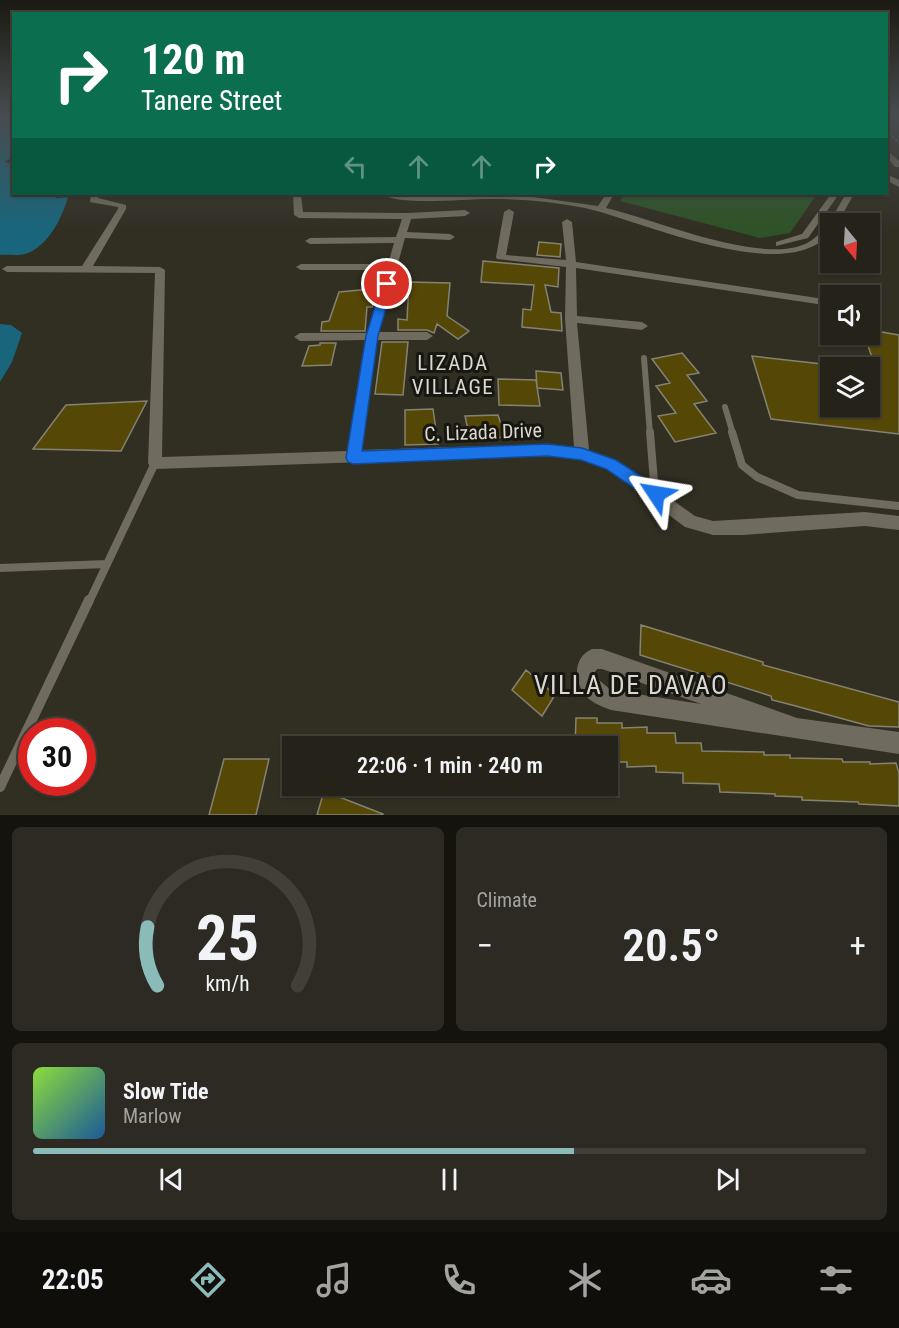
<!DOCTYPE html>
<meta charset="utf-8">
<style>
body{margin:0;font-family:"Roboto Condensed",sans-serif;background:#2d2a23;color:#f1f3f6;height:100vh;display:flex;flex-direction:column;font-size:22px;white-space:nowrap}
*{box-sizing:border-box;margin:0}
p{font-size:20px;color:#a3a4a2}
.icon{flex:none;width:33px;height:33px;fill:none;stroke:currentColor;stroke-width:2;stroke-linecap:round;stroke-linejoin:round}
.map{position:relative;height:815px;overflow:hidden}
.drawer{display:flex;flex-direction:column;gap:12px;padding:12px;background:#14130e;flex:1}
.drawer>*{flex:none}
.hud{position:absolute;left:12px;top:12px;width:876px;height:183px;border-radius:0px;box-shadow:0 2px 4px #0004,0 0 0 2px #423f39;background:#0b6e4f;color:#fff;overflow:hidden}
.needle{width:39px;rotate:162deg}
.fabs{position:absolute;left:820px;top:213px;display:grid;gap:12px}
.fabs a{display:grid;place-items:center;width:60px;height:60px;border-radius:0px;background:#25221a;box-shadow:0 2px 4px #0004,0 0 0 2px #423f39;font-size:30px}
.speed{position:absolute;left:18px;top:718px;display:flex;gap:12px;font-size:30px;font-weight:700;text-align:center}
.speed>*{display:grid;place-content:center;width:78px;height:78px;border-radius:50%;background:#25221a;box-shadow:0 2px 4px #0004,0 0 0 2px #423f39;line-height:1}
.speed .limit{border:9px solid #d22;background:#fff;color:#111}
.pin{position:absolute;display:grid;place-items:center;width:51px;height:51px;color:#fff;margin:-26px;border:3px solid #fff;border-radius:50%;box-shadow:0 2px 6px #0007}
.me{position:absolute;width:66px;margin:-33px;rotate:303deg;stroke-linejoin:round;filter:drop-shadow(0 0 4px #0008)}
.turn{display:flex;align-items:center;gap:21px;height:126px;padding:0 30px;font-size:27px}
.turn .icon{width:78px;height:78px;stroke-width:2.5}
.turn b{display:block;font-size:42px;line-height:51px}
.lanes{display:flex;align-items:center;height:57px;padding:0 30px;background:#0003;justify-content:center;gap:30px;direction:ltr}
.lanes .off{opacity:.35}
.big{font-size:45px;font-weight:600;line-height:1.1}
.drawer .card{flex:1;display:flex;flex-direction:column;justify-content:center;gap:9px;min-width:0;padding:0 21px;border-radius:9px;background:#2d2a23}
.drawer .dial{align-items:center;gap:0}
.dial svg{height:156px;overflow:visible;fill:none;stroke:#423f39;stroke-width:7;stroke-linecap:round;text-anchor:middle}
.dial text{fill:#f1f3f6;stroke:none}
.song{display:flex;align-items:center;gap:18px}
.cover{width:72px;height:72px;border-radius:9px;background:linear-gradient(135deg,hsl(90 70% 55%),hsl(210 70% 35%))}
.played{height:6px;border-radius:3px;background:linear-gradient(90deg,#8bbbb9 65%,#423f39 65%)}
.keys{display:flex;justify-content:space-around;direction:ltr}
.heat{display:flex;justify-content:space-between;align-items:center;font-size:33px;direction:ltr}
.drawer .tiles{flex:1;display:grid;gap:12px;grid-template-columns:1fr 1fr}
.card:last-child{grid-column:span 2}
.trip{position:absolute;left:282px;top:736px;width:336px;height:60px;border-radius:0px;background:#25221a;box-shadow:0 2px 4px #0004,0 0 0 2px #423f39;font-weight:600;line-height:60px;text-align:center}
.dock{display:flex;height:96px;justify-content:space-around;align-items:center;background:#0f0e0a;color:#a3a4a2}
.dock .icon{width:42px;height:42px}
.dock .current{color:#8bbbb9}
.dock b{font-size:27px;color:#f1f3f6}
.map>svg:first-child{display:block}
.green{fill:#2e5327}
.water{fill:#19667c}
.building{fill:#554807;stroke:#858274;stroke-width:1.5}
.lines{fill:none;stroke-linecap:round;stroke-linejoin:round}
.path{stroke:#848278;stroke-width:1.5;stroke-dasharray:2 2;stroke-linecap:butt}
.service-far2{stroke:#6f6b5e;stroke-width:6}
.service-far1{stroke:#6f6b5e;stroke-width:8}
.service{stroke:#6f6b5e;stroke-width:10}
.minor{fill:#6f6b5e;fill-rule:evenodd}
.route{fill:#1a73e8;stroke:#114b97;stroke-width:1.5}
.labels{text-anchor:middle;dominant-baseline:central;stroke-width:6;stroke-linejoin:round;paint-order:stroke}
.street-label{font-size:20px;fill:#dad8d1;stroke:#171611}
.neighbourhood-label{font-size:21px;letter-spacing:1.5px;fill:#dad8d1;stroke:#171611}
.near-neighbourhood-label{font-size:26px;letter-spacing:1.5px;fill:#dad8d1;stroke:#171611}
</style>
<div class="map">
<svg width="899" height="815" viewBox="0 0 899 815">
<rect width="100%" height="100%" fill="#312e22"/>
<path class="green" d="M625,194h192l-27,39 -30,5 -140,-37z"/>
<path class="water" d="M0,116h13v41l-9,5 9,2 1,30h42v4l12,-1c-6,21 -20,50 -43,57 -7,2 -18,0 -25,1z
M0,324l11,1 11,8 -10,29 -12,20z"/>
<path class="building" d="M539,242l22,2 -1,13 -23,-2z
M483,261l76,7 -1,19 -13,-2 6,27 10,1 1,18 -40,-4 1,-18 8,1 3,-25 -53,-3z
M409,282l41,1 -3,33 22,15 -11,8 -21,-15 -3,9 -7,-3h-29v-11l9,1z
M360,290l17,1 -5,16h-5l-2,24h-44l1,-9 7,-1 10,-29z
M870,330l29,5v99l-128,-15 -19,-63 79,9v41h39v-37h6l-12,-35h6z
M382,342h26l-5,53 -28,-1z
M320,343h16l-5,22 -29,1 7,-20 11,-1z
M682,353l17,20 -12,2 20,26 -13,3 22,29 -41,9 -17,-26 18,-3 -20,-27 14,-3 -18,-24z
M536,371l25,2 2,17 -26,-2z
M498,379l38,1 4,26 -41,-1z
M147,401l-26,50 -88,-2 33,-44z
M433,409l5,35 -33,1v-35z
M498,415l7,22 -35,3 -5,-24z
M641,625l122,37v3l136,37v25l-30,-1 -77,-21 -20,-5 -1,-4 -131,-41z
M526,670l29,25 -13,21 -30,-26z
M576,718h21v5h25v5l25,-1v6h28l1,10h25l1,8 62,1v3h26v3l52,1 1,3h27v2l26,-1 3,10v33l-40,-2 -1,-2 -56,-2v-3l-27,-1v-2l-55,-2 -1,-8 -36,-1v-10l-27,-1v-6l-29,1v-5h-19v-15h-33z
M224,759h45l-13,56h-47z
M324,791l59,23v1h-66z"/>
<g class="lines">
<path class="path" d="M886,132l13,10"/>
<path class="service-far2" d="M644,358l6,76
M725,407l8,27"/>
<path class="service-far1" d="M650,432l5,62
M732,432l10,33 15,12 41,18 101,11
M0,568l107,-4
M89,602l66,-139"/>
<path class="service" d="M0,787l89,-187"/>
<path class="minor" d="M886,149l13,12v6h-4l-9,-11z
M886,174l13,6v7l-13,-7z
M91,194h8l-1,4 28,7v4l-33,57 67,1 5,3 -3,187 185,-6 18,-111 -65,1 -6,-4 6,-4h67l19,-63h-85l-5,-3 5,-3h87l6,-21 -84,1 -5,-3 5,-3 86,-1 6,-18 -103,-1 -5,-3 -1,-21h8l2,18 104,1 58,-3 5,3 -5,3 -54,3 -4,13 43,2 5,3 -5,3 -45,-2 -26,94h48l6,4 -6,4h-50l-16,110 186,-6 27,3 -9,-128 1,-52 -69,-8 -1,-2 8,-45 5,-3 5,3 -8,43 60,5 -4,-38 5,-3 5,3 4,40 255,38v6l-255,-38 1,48 65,6 6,4 -6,4 -65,-7 12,127 27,10 79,56 18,5 152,-9 34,4v14l-34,-4 -123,9h-29l-28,-8 -79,-59 -24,-8 -35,-4 -392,13 -5,-2 -2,-4 7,-190 -148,-1 -5,-3 5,-3h75l36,-57v-2l-28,-5z
M382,194l137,1 79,11 8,-12h8l-8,14c48,11 156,58 201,35 19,-10 28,-32 39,-49h8l-17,30h-6v8c-44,56 -188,-11 -246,-24 -30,-6 -61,-9 -91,-9 -26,-1 -92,8 -112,-5z
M831,194h8l-31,44 -32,8v-4l26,-8z
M870,304l5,3v4l-5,1z
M592,649h10l195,69 102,14v22l-288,-44c-8,-3 -16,-6 -22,-11 -15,-14 -18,-41 3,-50zM597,669h5l99,35 -90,-14 -11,-9 -5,-9z"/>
</g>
<linearGradient id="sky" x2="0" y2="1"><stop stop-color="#1b1913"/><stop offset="0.5" stop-color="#484c4f"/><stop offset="1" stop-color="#484c4f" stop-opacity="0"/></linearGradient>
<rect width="899" height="230" fill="url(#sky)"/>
<path class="route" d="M387,281l6,3 -15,52 -16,115 185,-7 35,4 34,12 45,29 2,5 -2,5 -5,2 -6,-2 -44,-30 -25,-9 -34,-4 -194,8 -5,-2 -2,-4 20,-122 16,-52z"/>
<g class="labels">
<g class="street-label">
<text transform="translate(483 432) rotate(-2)">C. Lizada Drive</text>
</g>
<g class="neighbourhood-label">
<text x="453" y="363">LIZADA<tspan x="453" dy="24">VILLAGE</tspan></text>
</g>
<g class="near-neighbourhood-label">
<text x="631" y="685">VILLA DE DAVAO</text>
</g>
</g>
</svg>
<div class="fabs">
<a><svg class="needle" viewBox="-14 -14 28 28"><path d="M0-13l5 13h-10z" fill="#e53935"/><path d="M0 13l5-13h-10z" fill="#a3a4a2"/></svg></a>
<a><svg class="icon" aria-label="sound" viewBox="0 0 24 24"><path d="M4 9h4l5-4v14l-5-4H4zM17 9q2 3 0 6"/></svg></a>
<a><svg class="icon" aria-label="layers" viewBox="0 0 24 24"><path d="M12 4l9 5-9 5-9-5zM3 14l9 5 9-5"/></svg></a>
</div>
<div class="speed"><div class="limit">30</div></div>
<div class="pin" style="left:387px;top:284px;background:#d93025"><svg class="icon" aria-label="arrive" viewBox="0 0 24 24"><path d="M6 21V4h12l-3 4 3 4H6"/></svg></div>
<svg class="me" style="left:656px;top:494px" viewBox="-20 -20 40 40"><path d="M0-17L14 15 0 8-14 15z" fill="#1a73e8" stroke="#fff" stroke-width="4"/></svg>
<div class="trip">22:06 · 1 min · 240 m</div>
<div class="hud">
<div class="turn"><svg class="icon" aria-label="right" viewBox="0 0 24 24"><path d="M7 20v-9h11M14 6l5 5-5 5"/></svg><div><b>120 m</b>Tanere Street</div></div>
<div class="lanes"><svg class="icon off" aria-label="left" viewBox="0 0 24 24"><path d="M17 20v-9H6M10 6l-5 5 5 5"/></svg><svg class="icon off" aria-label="ahead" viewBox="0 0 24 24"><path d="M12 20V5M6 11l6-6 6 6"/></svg><svg class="icon off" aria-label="ahead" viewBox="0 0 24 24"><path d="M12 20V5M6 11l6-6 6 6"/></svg><svg class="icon" aria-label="right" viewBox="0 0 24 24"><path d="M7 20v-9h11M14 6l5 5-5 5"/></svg></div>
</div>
</div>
<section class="drawer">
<div class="tiles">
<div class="card dial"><svg viewBox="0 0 100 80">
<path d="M14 69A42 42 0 1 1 86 69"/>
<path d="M14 69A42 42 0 0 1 9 39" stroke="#8bbbb9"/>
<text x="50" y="56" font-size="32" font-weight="700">25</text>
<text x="50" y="72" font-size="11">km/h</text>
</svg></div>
<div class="card"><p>Climate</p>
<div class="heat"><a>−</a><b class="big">20.5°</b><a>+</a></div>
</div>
<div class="card">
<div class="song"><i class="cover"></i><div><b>Slow Tide</b><p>Marlow</p></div></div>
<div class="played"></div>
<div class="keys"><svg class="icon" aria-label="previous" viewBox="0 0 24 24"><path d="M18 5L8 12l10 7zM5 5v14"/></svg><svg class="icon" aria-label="pause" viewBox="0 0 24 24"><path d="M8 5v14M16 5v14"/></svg><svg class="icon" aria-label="next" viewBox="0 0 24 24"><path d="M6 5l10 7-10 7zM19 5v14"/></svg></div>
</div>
</div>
</section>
<nav class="dock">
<b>22:05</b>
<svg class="icon current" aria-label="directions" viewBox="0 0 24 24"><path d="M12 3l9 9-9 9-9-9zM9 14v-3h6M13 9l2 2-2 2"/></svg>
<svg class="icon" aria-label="music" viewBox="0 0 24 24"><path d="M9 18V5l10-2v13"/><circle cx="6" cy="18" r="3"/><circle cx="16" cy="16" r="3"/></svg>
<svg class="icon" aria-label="phone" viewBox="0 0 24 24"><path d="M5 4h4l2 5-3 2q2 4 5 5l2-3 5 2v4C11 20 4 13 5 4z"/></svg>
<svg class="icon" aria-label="climate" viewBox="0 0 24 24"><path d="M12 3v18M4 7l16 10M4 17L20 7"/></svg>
<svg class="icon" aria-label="car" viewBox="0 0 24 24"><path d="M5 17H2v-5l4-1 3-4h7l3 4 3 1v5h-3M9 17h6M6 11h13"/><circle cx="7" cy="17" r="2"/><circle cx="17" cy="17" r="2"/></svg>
<svg class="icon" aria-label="filters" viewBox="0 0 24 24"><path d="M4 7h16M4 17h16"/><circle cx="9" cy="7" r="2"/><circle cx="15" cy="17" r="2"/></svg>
</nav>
